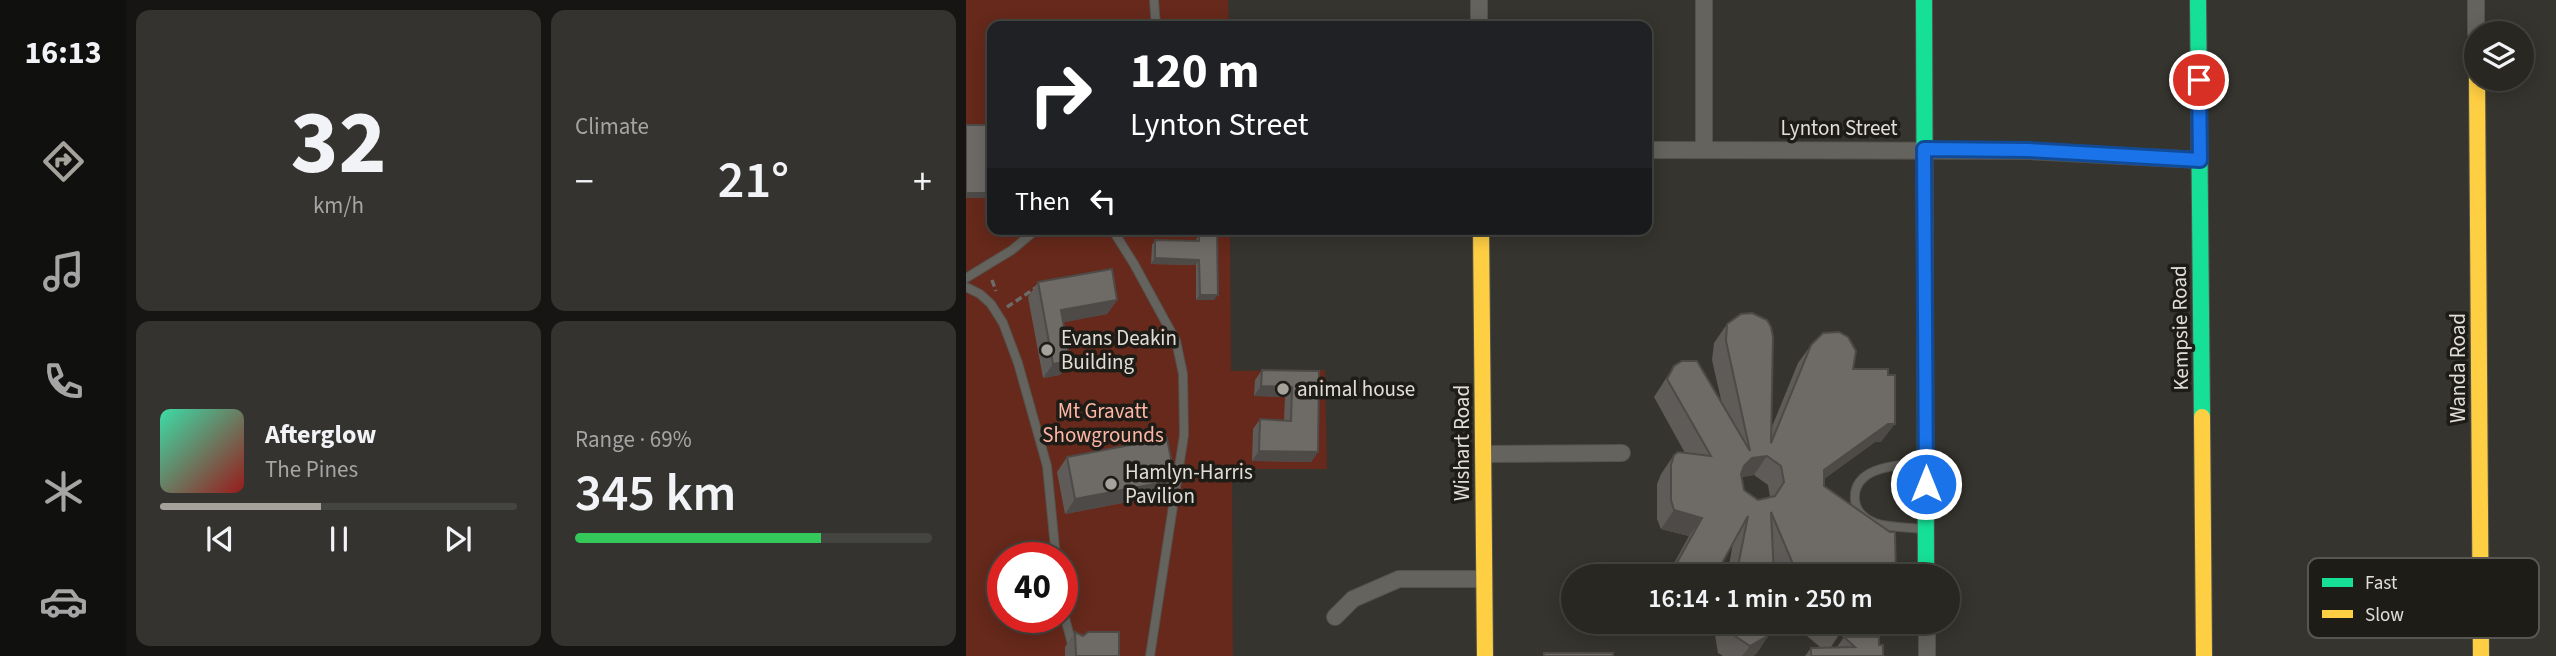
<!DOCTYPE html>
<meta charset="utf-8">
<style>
body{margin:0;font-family:"Source Sans 3",sans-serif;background:#34332f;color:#f1f3f6;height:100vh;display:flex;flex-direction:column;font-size:26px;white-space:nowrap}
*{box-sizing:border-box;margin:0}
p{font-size:23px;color:#a5a5a5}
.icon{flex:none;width:38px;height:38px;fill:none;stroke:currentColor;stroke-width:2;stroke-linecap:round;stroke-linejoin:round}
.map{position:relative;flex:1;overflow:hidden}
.sheet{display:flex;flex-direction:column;gap:10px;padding:10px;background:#161513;width:840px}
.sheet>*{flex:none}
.hud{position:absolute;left:21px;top:21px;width:665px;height:214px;border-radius:14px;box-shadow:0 4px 18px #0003,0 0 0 2px #444440;background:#202124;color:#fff;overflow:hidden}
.fabs{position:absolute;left:1498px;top:21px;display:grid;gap:14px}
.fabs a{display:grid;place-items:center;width:70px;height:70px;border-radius:50%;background:#282722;box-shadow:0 4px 18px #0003,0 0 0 2px #444440;font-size:35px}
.speed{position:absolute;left:21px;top:542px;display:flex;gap:14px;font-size:35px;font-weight:700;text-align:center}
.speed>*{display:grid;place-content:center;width:91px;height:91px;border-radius:50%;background:#282722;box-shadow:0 4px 18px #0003,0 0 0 2px #444440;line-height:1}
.speed .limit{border:10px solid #d22;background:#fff;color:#111}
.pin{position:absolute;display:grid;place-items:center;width:60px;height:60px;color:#fff;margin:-30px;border:4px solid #fff;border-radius:50%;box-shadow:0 2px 7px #0007}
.me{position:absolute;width:77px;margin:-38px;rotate:0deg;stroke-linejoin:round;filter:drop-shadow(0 0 5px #0008)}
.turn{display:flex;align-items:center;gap:24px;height:147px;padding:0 28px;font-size:32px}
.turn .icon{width:91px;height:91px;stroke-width:2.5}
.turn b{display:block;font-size:49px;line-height:60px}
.then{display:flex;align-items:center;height:66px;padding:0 28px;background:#0003;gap:14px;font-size:26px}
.big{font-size:52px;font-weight:600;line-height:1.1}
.sheet .card{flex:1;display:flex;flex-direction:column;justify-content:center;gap:10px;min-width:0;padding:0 24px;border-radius:14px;background:#34332f}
.sheet .dial{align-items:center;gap:0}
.dial b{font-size:91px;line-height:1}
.song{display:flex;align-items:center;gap:21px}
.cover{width:84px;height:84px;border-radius:10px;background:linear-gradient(135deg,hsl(160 70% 55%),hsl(0 70% 35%))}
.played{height:7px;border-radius:4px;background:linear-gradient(90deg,#a5a29c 45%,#444440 45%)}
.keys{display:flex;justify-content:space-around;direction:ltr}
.heat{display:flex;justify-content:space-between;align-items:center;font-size:38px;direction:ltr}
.charge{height:10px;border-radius:5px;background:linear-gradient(90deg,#34c759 69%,#444440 0)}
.sheet .tiles{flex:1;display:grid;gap:10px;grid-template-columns:repeat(2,1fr)}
.trip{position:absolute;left:595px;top:564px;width:399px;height:70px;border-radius:35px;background:#282722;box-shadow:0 4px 18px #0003,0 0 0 2px #444440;font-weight:600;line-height:70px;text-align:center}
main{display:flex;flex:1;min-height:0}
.tab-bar{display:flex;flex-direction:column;width:126px;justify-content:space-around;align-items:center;background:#10100e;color:#a5a5a5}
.tab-bar .icon{width:49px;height:49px}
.tab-bar .on{color:#a5a29c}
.tab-bar b{font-size:32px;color:#f1f3f6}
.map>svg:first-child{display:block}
.green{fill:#66291b;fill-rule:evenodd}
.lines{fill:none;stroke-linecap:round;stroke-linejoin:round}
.lane-casing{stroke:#54524d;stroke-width:10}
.street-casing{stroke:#54524d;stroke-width:18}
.fast-casing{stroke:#54524d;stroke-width:18}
.slow-casing{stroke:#54524d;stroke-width:18}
.path{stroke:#6d6b68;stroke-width:3.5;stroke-dasharray:7 3.5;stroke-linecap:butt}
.lane{stroke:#65635e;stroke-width:8}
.street{stroke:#65635e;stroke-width:16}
.fast{stroke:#16e098;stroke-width:16}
.slow{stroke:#ffcf43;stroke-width:16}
.wall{fill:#5f5b58;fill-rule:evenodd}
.shaded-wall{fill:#4d4a47}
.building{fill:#6e6a66;stroke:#4d4a47;stroke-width:2;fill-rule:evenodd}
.route-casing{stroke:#114b97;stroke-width:18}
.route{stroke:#1a73e8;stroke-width:12}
.poi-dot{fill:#a5a29c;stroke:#1e1c17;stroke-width:2.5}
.labels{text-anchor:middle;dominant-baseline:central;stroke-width:7;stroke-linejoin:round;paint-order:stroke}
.street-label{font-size:21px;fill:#e1ded7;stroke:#1e1c17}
.poi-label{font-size:21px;fill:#e1ded7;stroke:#1e1c17;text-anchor:start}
.park-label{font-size:21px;fill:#ffb6a4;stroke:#1e1c17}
.key{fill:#1e1c17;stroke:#585651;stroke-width:2}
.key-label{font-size:19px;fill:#e1ded7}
</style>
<main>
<nav class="tab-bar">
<b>16:13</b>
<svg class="icon on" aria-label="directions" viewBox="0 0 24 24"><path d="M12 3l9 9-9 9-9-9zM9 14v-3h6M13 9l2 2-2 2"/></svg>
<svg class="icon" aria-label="music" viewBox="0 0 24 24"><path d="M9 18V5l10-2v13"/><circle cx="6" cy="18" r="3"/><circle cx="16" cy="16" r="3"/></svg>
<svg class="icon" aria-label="phone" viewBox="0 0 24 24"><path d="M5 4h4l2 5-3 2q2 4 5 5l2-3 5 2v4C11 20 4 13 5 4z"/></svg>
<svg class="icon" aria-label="climate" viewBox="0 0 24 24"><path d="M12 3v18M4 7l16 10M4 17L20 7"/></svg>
<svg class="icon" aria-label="car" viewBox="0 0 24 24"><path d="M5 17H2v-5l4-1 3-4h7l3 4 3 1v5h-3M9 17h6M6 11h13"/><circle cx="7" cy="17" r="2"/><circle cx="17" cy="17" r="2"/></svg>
</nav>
<section class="sheet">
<div class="tiles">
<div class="card dial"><b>32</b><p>km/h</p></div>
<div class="card"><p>Climate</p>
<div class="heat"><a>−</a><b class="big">21°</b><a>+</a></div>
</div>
<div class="card">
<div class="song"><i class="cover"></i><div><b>Afterglow</b><p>The Pines</p></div></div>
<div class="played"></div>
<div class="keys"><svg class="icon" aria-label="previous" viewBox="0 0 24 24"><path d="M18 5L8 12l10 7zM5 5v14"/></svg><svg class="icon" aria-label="pause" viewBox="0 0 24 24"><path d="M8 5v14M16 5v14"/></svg><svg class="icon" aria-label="next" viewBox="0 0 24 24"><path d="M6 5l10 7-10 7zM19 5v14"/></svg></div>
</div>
<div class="card"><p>Range · 69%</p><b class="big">345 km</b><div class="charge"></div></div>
</div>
</section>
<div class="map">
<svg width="1590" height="656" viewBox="0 0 1590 656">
<rect width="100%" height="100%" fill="#36342e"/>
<path class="green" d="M0,0h262l1,26h-237v203h238l1,142 94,-1 2,99h-95l1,187h-267zM37,558h59v60h-59z"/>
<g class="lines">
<g class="lane-casing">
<path id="lane" d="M188,0l2,26
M146,229l22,35 42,77 7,33 1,61 -34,221
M0,278l46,-28 25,-21
M0,287l14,7 11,10 12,19 15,40 29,103 9,92
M957,462c-24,3 -71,4 -68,38 1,11 10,19 20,23 14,5 34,4 49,6
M96,607l10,37"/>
</g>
<g class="street-casing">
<path id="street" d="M513,0v26
M738,0v149
M1510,0v33
M681,150l381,1 172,9
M517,454l139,-1
M369,617l18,-18 46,-20h85
M961,621v35"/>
</g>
<g class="fast-casing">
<path id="fast" d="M958,0l2,576
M1232,0l4,417"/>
</g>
<g class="slow-casing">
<path id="slow" d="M1511,79l4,577
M515,229l4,427
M1236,417l2,239"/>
</g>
<path class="path" d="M26,280l4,11
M41,307l30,-20"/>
<use href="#lane" class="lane"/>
<use href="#street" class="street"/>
<use href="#fast" class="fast"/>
<use href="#slow" class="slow"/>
</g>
<path class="wall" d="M233,235l15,65h-18v-35l-45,-1 1,-19 3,-5 40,1z
M72,282l79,18 -10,14 -44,8 7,39 -10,14 -17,3 -15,-81z
M761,324l44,105 27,-66 13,-18 42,24 28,73h-6l-51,37v7l72,90h-119l-4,-8 1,8h-47l6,-33 -18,33h-48l22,-40 -28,-7 -4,-10v-35l4,-10 13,-19 11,-2 -31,-56 20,-31 48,38 -10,-44 2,-17zM788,475l14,10 2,12 -12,3 -14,-10 -2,-13z
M296,370l57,1 -1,81 -7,10 -59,-1 1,-32 7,-10 24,1 1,-23 -31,-1 1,-16z
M101,457l97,38 -99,19 -8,-42z
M751,621h58l-6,14 -13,19 -3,2h-30l-5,-3 -3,-18z
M830,621h52l-17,26h6l7,-10 35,8 4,11h-78l6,-8 9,-1 -20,-17z
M109,632l44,24h-54v-9z"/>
<path class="shaded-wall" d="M0,193h26v5h-26z
M189,258l44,2 -3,5 -45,-1z
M234,295h18l-4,5h-18z
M151,300l-10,14 -56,11 10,-15z
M104,361l-10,14 -17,3 10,-14z
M295,386l31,1 -7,10 -31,-1z
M922,424h7l-14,18h-6l-65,47 14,-19z
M293,451l59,1 -7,10 -59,-1z
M801,456l-13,19 -16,2 6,-11 8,-8z
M209,480l-11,15 -99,19 10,-15z
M708,510l28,8 -13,18 -28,-7z
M803,635l-13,19 -3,2h-11l8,-10z"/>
<path class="building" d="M0,125h26v68h-26z
M251,234l1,61h-18l-1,-35 -44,-2v-18l44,1v-6z
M146,269l5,31 -56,10 9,51 -17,3 -15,-82z
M786,313l15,7 4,7 2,10 -2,106 40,-98 12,-12 16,-1 9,5 8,14 -3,18h35v6h7v49h-7l-64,46v16l66,46h5l1,44h-98l-27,-64 3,64h-38l12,-60 -33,60h-39l2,-8 -3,-2 27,-48 -28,-8 -3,-10v-35l3,-10 4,-3 33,4 -44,-77 7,-13 8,-5h15l53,90 -24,-110 1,-17 14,-10zM801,456l14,10 3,16 -9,14 -17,4 -14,-10 -3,-16 3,-8 8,-8z
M296,370l57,1 -1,81 -59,-1 1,-32 31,2 1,-34 -31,-1z
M201,438l8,42 -100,19 -8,-42z
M763,621h46l-6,14 -19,11 -18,-12z
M859,621h23l-8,13z
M109,632l8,4 5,-4h31v24h-43z
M878,637h35v8h4v11h-72v-8l44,-1z
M578,653h69v3h-69z"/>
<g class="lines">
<g class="route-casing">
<path id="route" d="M960,484l-2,-335 104,1 172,10 -1,-80"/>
</g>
<use href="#route" class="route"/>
</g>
<g class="poi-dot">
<circle cx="81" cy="350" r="7"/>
<circle cx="317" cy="389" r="7"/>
<circle cx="145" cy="484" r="7"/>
</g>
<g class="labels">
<g class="street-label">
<text x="873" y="128">Lynton Street</text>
<text transform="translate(1214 328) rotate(-91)">Kempsie Road</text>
<text transform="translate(1492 368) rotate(-90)">Wanda Road</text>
<text transform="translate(496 443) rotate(-90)">Wishart Road</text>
</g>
<g class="poi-label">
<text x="95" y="338">Evans Deakin<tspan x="95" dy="24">Building</tspan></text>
<text x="331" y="389">animal house</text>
<text x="159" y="472">Hamlyn-Harris<tspan x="159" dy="24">Pavilion</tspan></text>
</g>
<g class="park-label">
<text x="137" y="411">Mt Gravatt<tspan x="137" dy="24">Showgrounds</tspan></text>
</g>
</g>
<rect x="1342" y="558" width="231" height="80" rx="10" class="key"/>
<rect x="1356" y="578" width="31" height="9" fill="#16e098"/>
<rect x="1356" y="610" width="31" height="8" fill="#ffcf43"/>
<g class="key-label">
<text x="1399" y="589">Fast</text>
<text x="1399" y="621">Slow</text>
</g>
</svg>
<div class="fabs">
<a><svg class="icon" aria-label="layers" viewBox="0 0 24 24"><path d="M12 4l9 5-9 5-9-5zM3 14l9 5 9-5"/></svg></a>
</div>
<div class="speed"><div class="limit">40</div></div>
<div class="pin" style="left:1233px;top:80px;background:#d93025"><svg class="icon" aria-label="arrive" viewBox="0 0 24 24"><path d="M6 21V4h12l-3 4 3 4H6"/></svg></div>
<svg class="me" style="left:960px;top:484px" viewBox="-20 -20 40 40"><circle r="17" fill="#1a73e8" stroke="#fff" stroke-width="3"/><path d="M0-11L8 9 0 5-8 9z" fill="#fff"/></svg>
<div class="trip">16:14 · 1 min · 250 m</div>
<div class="hud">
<div class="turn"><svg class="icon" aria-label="right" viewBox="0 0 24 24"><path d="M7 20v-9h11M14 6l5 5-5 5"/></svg><div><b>120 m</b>Lynton Street</div></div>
<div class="then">Then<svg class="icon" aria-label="left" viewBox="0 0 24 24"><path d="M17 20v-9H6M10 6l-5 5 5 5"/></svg></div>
</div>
</div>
</main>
